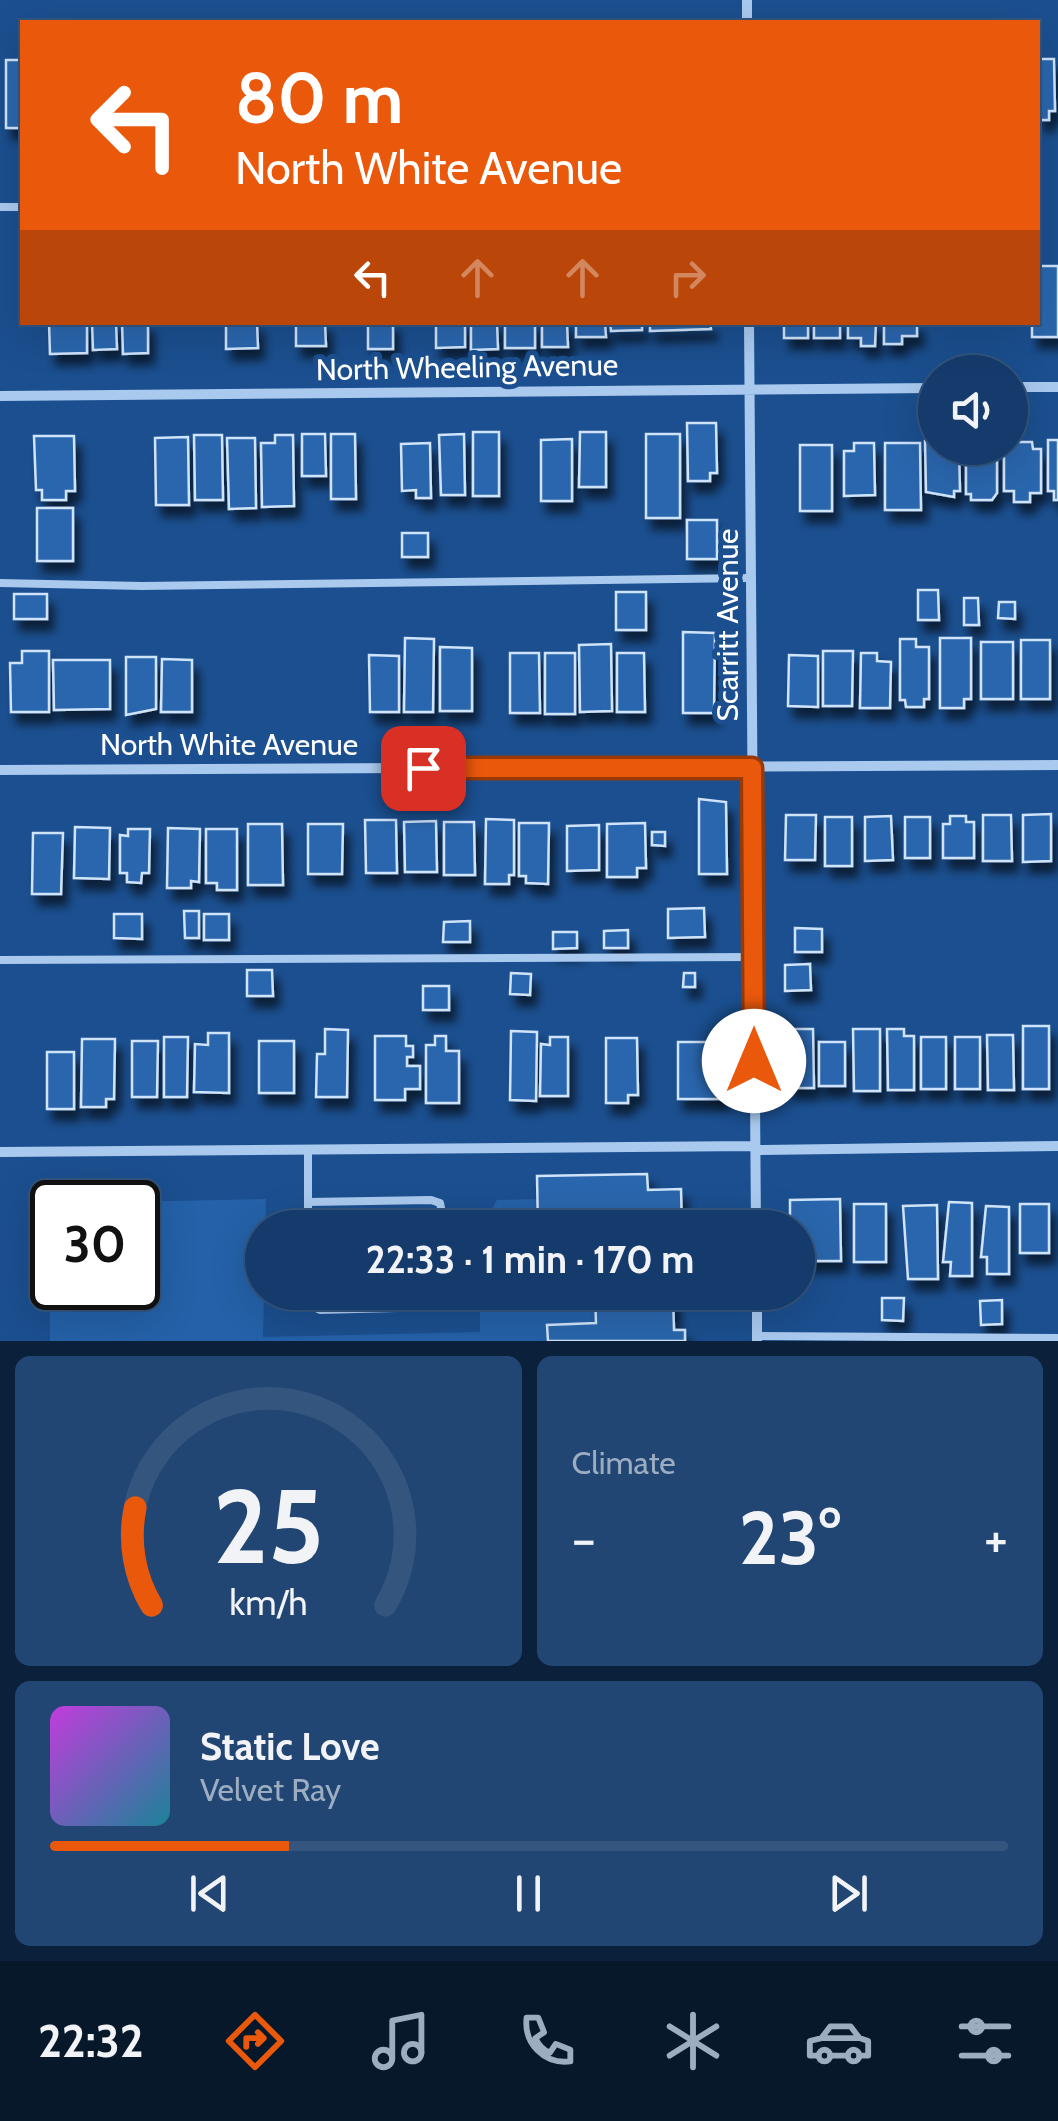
<!DOCTYPE html>
<meta charset="utf-8">
<style>
body{margin:0;font-family:Cabin,sans-serif;background:#214673;color:#f1f3f6;height:100vh;display:flex;flex-direction:column;font-size:38px;white-space:nowrap}
*{box-sizing:border-box;margin:0}
p{font-size:32px;color:#9dadc1}
.icon{flex:none;width:55px;height:55px;fill:none;stroke:currentColor;stroke-width:2;stroke-linecap:round;stroke-linejoin:round}
.map{position:relative;height:1341px;overflow:hidden}
.side{display:flex;flex-direction:column;gap:15px;padding:15px;background:#0b203b;flex:1}
.side>*{flex:none}
.top-card{position:absolute;left:20px;top:20px;width:1020px;height:305px;border-radius:0px;box-shadow:0 10px 40px #0002,0 0 0 2px #33557e;background:#ea580c;color:#fff;overflow:hidden}
.controls{position:absolute;left:918px;top:355px;display:grid;gap:20px}
.controls a{display:grid;place-items:center;width:110px;height:110px;border-radius:50%;background:#143b6b;box-shadow:0 10px 40px #0002,0 0 0 2px #33557e;font-size:50px}
.speed{position:absolute;left:30px;top:1180px;display:flex;gap:20px;font-size:50px;font-weight:700;text-align:center}
.speed>*{display:grid;place-content:center;width:130px;height:130px;border-radius:50%;background:#143b6b;box-shadow:0 10px 40px #0002,0 0 0 2px #33557e;line-height:1}
.speed .limit{border:5px solid #111;border-radius:15px;background:#fff;color:#111}
.pin{position:absolute;display:grid;place-items:center;width:85px;height:85px;color:#fff;margin:-42px;border-radius:20px;box-shadow:0 5px 15px #0006}
.me{position:absolute;width:110px;margin:-55px;rotate:0deg;stroke-linejoin:round;filter:drop-shadow(0 0 8px #0008)}
.turn{display:flex;align-items:center;gap:35px;height:210px;padding:0 50px;font-size:45px}
.turn .icon{width:130px;height:130px;stroke-width:2.5}
.turn b{display:block;font-size:70px;line-height:85px}
.lanes{display:flex;align-items:center;height:95px;padding:0 50px;background:#0003;justify-content:center;gap:50px;direction:ltr}
.lanes .off{opacity:.35}
.big{font-size:75px;font-weight:700;line-height:1.1}
.side .tile{flex:1;display:flex;flex-direction:column;justify-content:center;gap:15px;min-width:0;padding:0 35px;border-radius:15px;background:#214673}
.side .dial{align-items:center;gap:0}
.dial svg{height:260px;overflow:visible;fill:none;stroke:#33557e;stroke-width:7;stroke-linecap:round;text-anchor:middle}
.dial text{fill:#f1f3f6;stroke:none}
.song{display:flex;align-items:center;gap:30px}
.cover{width:120px;height:120px;border-radius:15px;background:linear-gradient(135deg,hsl(290 70% 55%),hsl(190 70% 35%))}
.played{height:10px;border-radius:5px;background:linear-gradient(90deg,#ea580c 25%,#33557e 25%)}
.keys{display:flex;justify-content:space-around;direction:ltr}
.heat{display:flex;justify-content:space-between;align-items:center;font-size:55px;direction:ltr}
.side .tiles{flex:1;display:grid;gap:15px;grid-template-columns:1fr 1fr}
.tile:last-child{grid-column:span 2}
.trip{position:absolute;left:245px;top:1210px;width:570px;height:100px;border-radius:50px;background:#143b6b;box-shadow:0 10px 40px #0002,0 0 0 2px #33557e;font-weight:700;line-height:100px;text-align:center}
.menu{display:flex;height:160px;justify-content:space-around;align-items:center;background:#08182b;color:#9dadc1}
.menu .icon{width:70px;height:70px}
.menu .active{color:#ea580c}
.menu b{font-size:45px;color:#f1f3f6}
.map>svg:first-child{display:block}
.green{fill:#2461a8}
.building{fill:#2a66ad;stroke:#cfe3fa;stroke-width:2.5;filter:url(#shadow)}
.lines{fill:none;stroke-linecap:round;stroke-linejoin:round}
.service{stroke:#a9c9ee;stroke-width:8}
.minor{stroke:#a9c9ee;stroke-width:10}
.route-casing{stroke:#983908;stroke-width:25}
.route{stroke:#ea580c;stroke-width:18}
.labels{text-anchor:middle;dominant-baseline:central;stroke-width:10;stroke-linejoin:round;paint-order:stroke}
.street-label{font-size:30px;fill:#fff;stroke:#1b4f8f}
</style>
<div class="map">
<svg width="1058" height="1341" viewBox="0 0 1058 1341">
<defs>
<filter id="shadow"><feDropShadow dx="6" dy="11" stdDeviation="5" flood-color="#0009"/></filter>
</defs>
<rect width="100%" height="100%" fill="#1b4f8f"/>
<path class="green" d="M266,1199l-3,138 217,-5v-40l115,1 1,30 -48,2v16h-498v-137l2,84h86v-86h-16z
M538,1199v28l-57,1 16,-28z"/>
<path class="building" d="M1038,59h16l1,52h-6v9h-11z
M6,60h16v68h-16z
M1038,266h20v71h-26v-15h6z
M49,322h38v31l-37,1z
M92,322h24l1,27 -24,1z
M122,322h26v31l-25,1z
M226,322h31l1,26 -32,1z
M296,322h29l1,24h-30z
M368,322h25v27h-25z
M436,322h29v25l-29,1z
M471,322h26l1,27 -27,1z
M505,322h30v26h-30z
M542,322h25l1,25h-26z
M576,322h29l1,15h-30z
M610,322h32v8l-31,1z
M650,322h60l1,7 -61,2z
M784,322h24v16h-24z
M814,322h26v16h-26z
M848,322h28l-1,24h-14v-8h-13z
M884,322h33v14h-15v8h-18z
M687,423h29l1,50h-7v8h-22z
M473,432h26v64h-26z
M580,432h26v55h-27z
M302,434h23l1,42h-24z
M331,434h24l1,65h-25z
M464,434l1,61h-24l-2,-60z
M646,434h34v84h-34z
M194,435h28l1,65h-28z
M275,435h18l1,71 -32,1 -1,-64h14z
M34,436h40l1,55h-9v9h-24v-10h-6z
M188,437l1,68h-33l-1,-67z
M227,438h28l1,70 -27,1z
M572,439v62h-31v-61z
M1048,440h10v60h-4v-9h-6z
M925,441h10v7h24l1,43h-6v6l-28,-5z
M1010,442h22l1,7h8v44h-11v9h-16v-11h-10v-41h5z
M430,443l1,55h-15v-8l-14,1 -1,-47z
M854,443h20l1,52 -31,1v-45h10z
M885,443h35l1,67h-36z
M800,445h32v66h-32z
M966,448h31v45l-5,7h-21v-6h-5z
M37,508h36v53h-36z
M687,520h30v39h-30z
M402,533h26v24h-26z
M918,590h20l1,30h-21z
M616,592h30v38h-30z
M14,594h33v25h-33z
M964,598h14l1,27h-15z
M999,602h16v17l-17,-1z
M683,632l32,1 -1,80h-31z
M405,638l29,1 -1,73h-29z
M940,638h31v61h-7v9h-24z
M900,639h16v8h13v52h-5v8h-18l-1,-7h-5z
M1021,640h29v59h-29z
M981,642h32v57h-32z
M611,644l1,67 -32,1 -1,-67z
M440,647l32,1v63h-32z
M22,651h27v61h-38l-1,-49h12z
M823,651h30l-1,55h-29z
M510,653h29l1,60h-30z
M545,653h30v61h-30z
M617,653h27l1,59h-28z
M861,653h16v8l14,1 -1,46h-30z
M369,655l30,1v56h-29z
M789,655l29,1v51l-30,-1z
M126,657h30v52l-30,6z
M162,659l30,1v52h-31z
M53,660h57v49l-56,1z
M699,799l27,3 1,72h-28z
M1051,814v47l-28,1v-47z
M786,815h30l-1,45h-30z
M983,815h28l1,46h-29z
M891,816l2,44 -28,1v-44z
M950,816h16v6h8v36h-31v-34h7z
M825,817h27v49h-27z
M905,817h25v41h-25z
M486,819l28,1v55h-5v9h-24z
M365,820h31l1,53h-31z
M436,821l1,51h-32l-1,-50z
M444,822h30l1,53h-31z
M519,823h30l-1,61 -22,-1v-7h-7z
M645,823l1,45h-9v9h-30v-53z
M248,824h34l1,61h-35z
M308,824h35l-1,50h-34z
M599,825v45l-32,1v-45z
M75,827l35,1 -1,51 -35,-1z
M168,828l32,1 -1,53 -8,-1v7h-24z
M128,829h22l-1,44h-7l-1,10 -14,-1v-9h-7v-38l8,1z
M206,829h31v61h-20v-7h-11z
M652,832h13v14l-13,-1z
M33,833h30l-2,61h-29z
M704,908l1,29 -37,1v-29z
M184,911h15v27h-14z
M114,914h28v25l-28,-1z
M204,914h25v26h-25z
M470,921v21h-27l1,-20z
M795,928l27,1v23h-27z
M628,930v18h-24v-17z
M553,932h24v16l-24,1z
M810,964l1,26 -26,1v-26z
M247,970h25l1,26h-26z
M511,973l20,1 -1,21 -20,-1z
M684,973h11v14h-12z
M423,986h26v24h-26z
M1023,1026h26v63h-26z
M325,1029l23,1 -1,67h-31l1,-43h8z
M788,1029h25l1,59h-25z
M853,1029h27v62h-26z
M887,1029h17v7h10v54h-26z
M511,1031l26,1 -1,69 -26,-1z
M208,1033h21v60l-35,-1 1,-48 13,1z
M987,1035h26l1,55h-26z
M375,1036h31v10h7v11h-6v9h13v23h-15v11h-30z
M435,1036h11v15h13v52h-33v-58h9z
M164,1037h24l-1,60h-23z
M550,1037h18v59h-28l1,-52 9,1z
M921,1037h25v52h-25z
M955,1037h25v52h-25z
M606,1038h31l1,57h-10v8h-22z
M82,1039h33l-1,60h-8v8h-25z
M132,1041h26l-1,56h-25z
M259,1041h35v52h-35z
M678,1042h44v57h-44z
M819,1042h26v44h-26z
M47,1052h27v57h-27z
M647,1174l1,16 33,-1 1,39h-144l-1,-52z
M840,1199l1,62h-43v-33h-8v-28z
M949,1202l23,1v73h-22l1,-14h-8z
M854,1204h32v58h-32z
M1020,1204h29v49h-29z
M937,1205l1,74h-30l-5,-73z
M986,1206l23,1v67h-22v-17h-6z
M595,1292h78l1,38h11v11h-137l-1,-16 49,-2z
M882,1298h22l-1,23 -21,-1z
M1002,1300v24l-21,1 -1,-24z"/>
<g class="lines">
<path class="service" d="M0,207h22
M0,583l142,3 609,-8
M0,960l754,-3
M308,1202l123,-2 9,3 5,25
M308,1228v-78
M307,1292l3,13 10,5 114,-3 8,-3 3,-12
M757,1336l301,2"/>
<path class="minor" d="M747,0v22
M749,322l7,906
M1010,387h48
M0,396l935,-8
M0,770l1058,-5
M755,1150l303,-4
M0,1152l755,-6
M757,1292v49"/>
</g>
<g class="lines">
<g class="route-casing">
<path id="route" d="M423,768h329l2,293"/>
</g>
<use href="#route" class="route"/>
</g>
<g class="labels">
<g class="street-label">
<text transform="translate(467 367) rotate(-1)">North Wheeling Avenue</text>
<text transform="translate(727 625) rotate(-90)">Scarritt Avenue</text>
<text x="229" y="744">North White Avenue</text>
</g>
</g>
</svg>
<div class="controls">
<a><svg class="icon" aria-label="sound" viewBox="0 0 24 24"><path d="M4 9h4l5-4v14l-5-4H4zM17 9q2 3 0 6"/></svg></a>
</div>
<div class="speed"><div class="limit">30</div></div>
<div class="pin" style="left:423px;top:768px;background:#d93025"><svg class="icon" aria-label="arrive" viewBox="0 0 24 24"><path d="M6 21V4h12l-3 4 3 4H6"/></svg></div>
<svg class="me" style="left:754px;top:1061px" viewBox="-20 -20 40 40"><circle r="19" fill="#fff"/><path d="M0-13L10 11 0 6-10 11z" fill="#ea580c"/></svg>
<div class="trip">22:33 · 1 min · 170 m</div>
<div class="top-card">
<div class="turn"><svg class="icon" aria-label="left" viewBox="0 0 24 24"><path d="M17 20v-9H6M10 6l-5 5 5 5"/></svg><div><b>80 m</b>North White Avenue</div></div>
<div class="lanes"><svg class="icon" aria-label="left" viewBox="0 0 24 24"><path d="M17 20v-9H6M10 6l-5 5 5 5"/></svg><svg class="icon off" aria-label="ahead" viewBox="0 0 24 24"><path d="M12 20V5M6 11l6-6 6 6"/></svg><svg class="icon off" aria-label="ahead" viewBox="0 0 24 24"><path d="M12 20V5M6 11l6-6 6 6"/></svg><svg class="icon off" aria-label="right" viewBox="0 0 24 24"><path d="M7 20v-9h11M14 6l5 5-5 5"/></svg></div>
</div>
</div>
<section class="side">
<div class="tiles">
<div class="tile dial"><svg viewBox="0 0 100 80">
<path d="M14 69A42 42 0 1 1 86 69"/>
<path d="M14 69A42 42 0 0 1 9 39" stroke="#ea580c"/>
<text x="50" y="56" font-size="32" font-weight="700">25</text>
<text x="50" y="72" font-size="11">km/h</text>
</svg></div>
<div class="tile"><p>Climate</p>
<div class="heat"><a>−</a><b class="big">23°</b><a>+</a></div>
</div>
<div class="tile">
<div class="song"><i class="cover"></i><div><b>Static Love</b><p>Velvet Ray</p></div></div>
<div class="played"></div>
<div class="keys"><svg class="icon" aria-label="previous" viewBox="0 0 24 24"><path d="M18 5L8 12l10 7zM5 5v14"/></svg><svg class="icon" aria-label="pause" viewBox="0 0 24 24"><path d="M8 5v14M16 5v14"/></svg><svg class="icon" aria-label="next" viewBox="0 0 24 24"><path d="M6 5l10 7-10 7zM19 5v14"/></svg></div>
</div>
</div>
</section>
<nav class="menu">
<b>22:32</b>
<svg class="icon active" aria-label="directions" viewBox="0 0 24 24"><path d="M12 3l9 9-9 9-9-9zM9 14v-3h6M13 9l2 2-2 2"/></svg>
<svg class="icon" aria-label="music" viewBox="0 0 24 24"><path d="M9 18V5l10-2v13"/><circle cx="6" cy="18" r="3"/><circle cx="16" cy="16" r="3"/></svg>
<svg class="icon" aria-label="phone" viewBox="0 0 24 24"><path d="M5 4h4l2 5-3 2q2 4 5 5l2-3 5 2v4C11 20 4 13 5 4z"/></svg>
<svg class="icon" aria-label="climate" viewBox="0 0 24 24"><path d="M12 3v18M4 7l16 10M4 17L20 7"/></svg>
<svg class="icon" aria-label="car" viewBox="0 0 24 24"><path d="M5 17H2v-5l4-1 3-4h7l3 4 3 1v5h-3M9 17h6M6 11h13"/><circle cx="7" cy="17" r="2"/><circle cx="17" cy="17" r="2"/></svg>
<svg class="icon" aria-label="filters" viewBox="0 0 24 24"><path d="M4 7h16M4 17h16"/><circle cx="9" cy="7" r="2"/><circle cx="15" cy="17" r="2"/></svg>
</nav>
